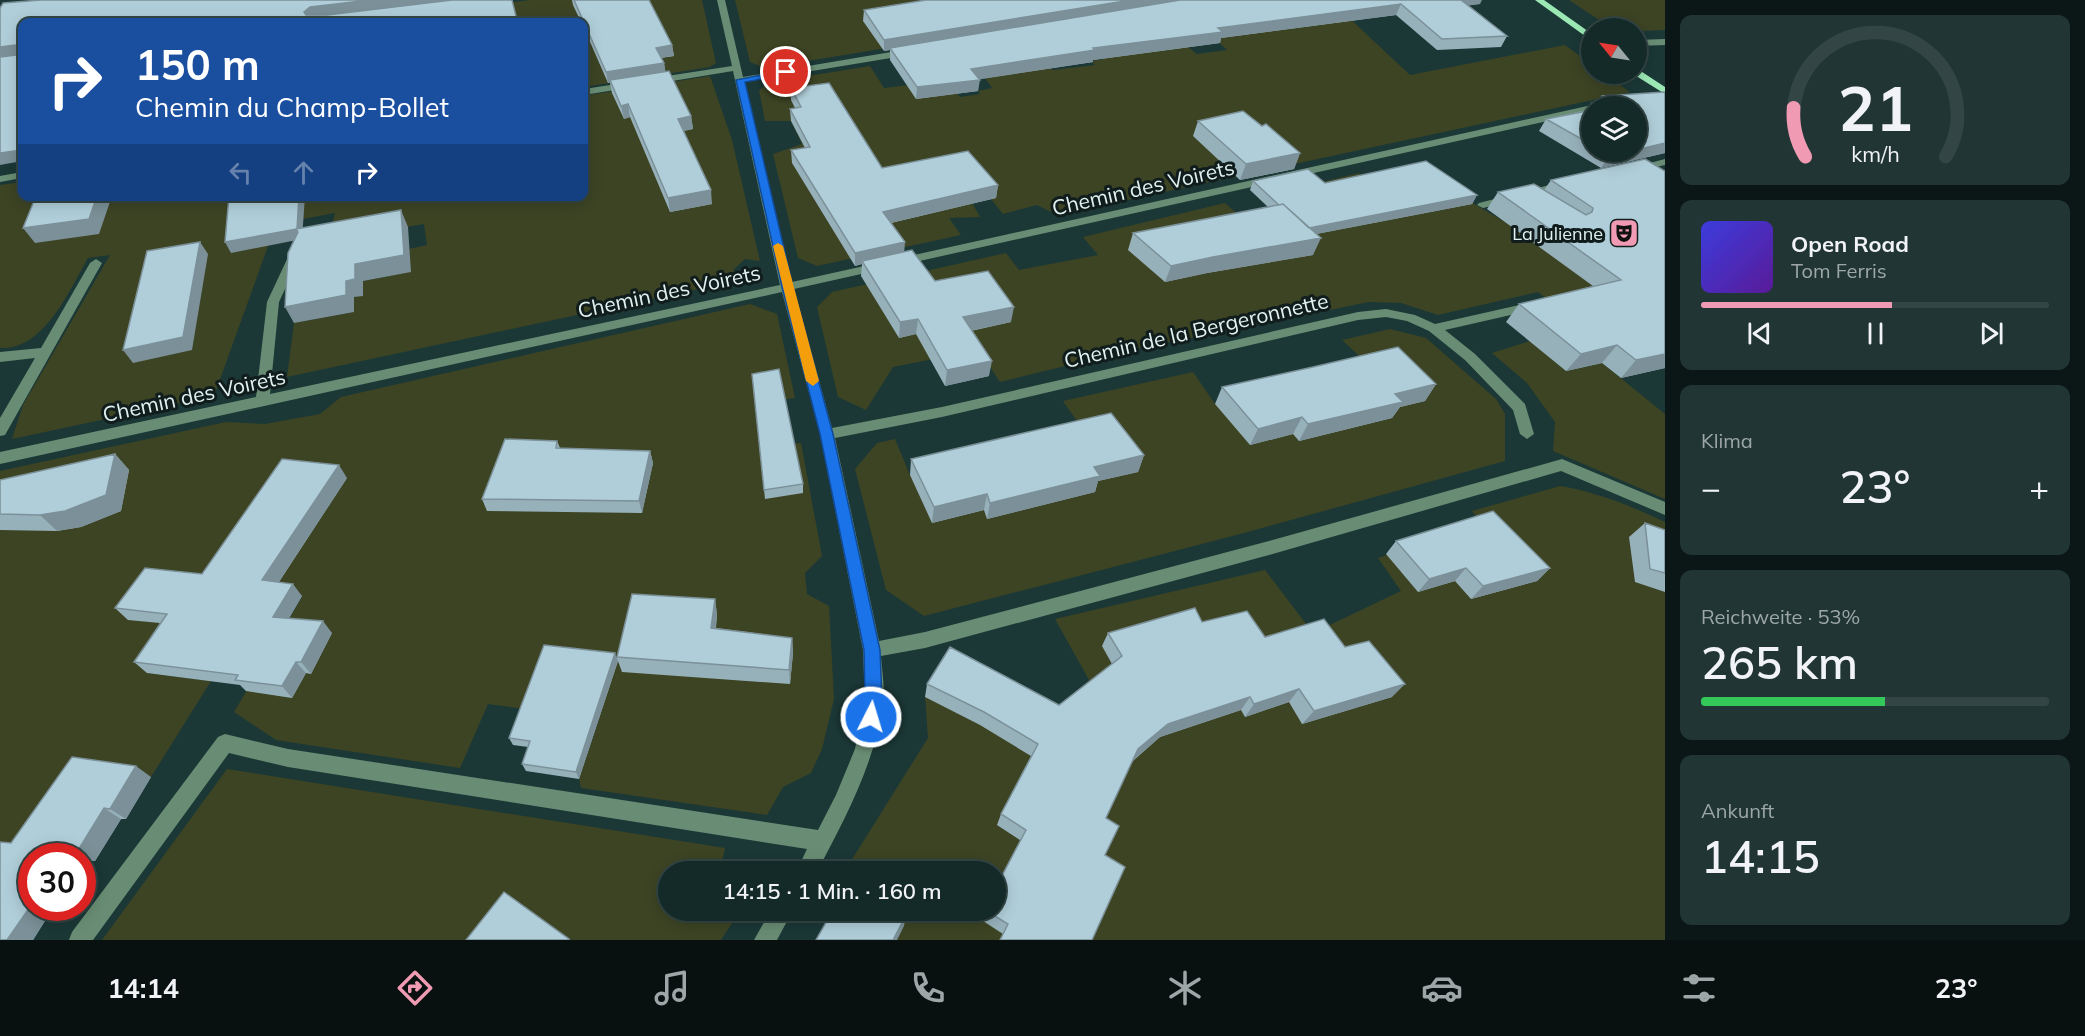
<!DOCTYPE html>
<html lang="de">
<meta charset="utf-8">
<style>
body{margin:0;font-family:Mulish,sans-serif;background:#213634;color:#f1f3f6;height:100vh;display:flex;flex-direction:column;font-size:22px;white-space:nowrap}
*{box-sizing:border-box;margin:0}
p{font-size:20px;color:#9da7a8}
.icon{flex:none;width:33px;height:33px;fill:none;stroke:currentColor;stroke-width:2;stroke-linecap:round;stroke-linejoin:round}
.map{position:relative;flex:1;overflow:hidden}
.details{display:flex;flex-direction:column;gap:15px;padding:15px;background:#0b1716;width:420px}
.details>*{flex:none}
.hud{position:absolute;left:18px;top:18px;width:570px;height:183px;border-radius:12px;box-shadow:0 3px 15px #0003,0 0 0 2px #334645;background:#1a4fa0;color:#fff;overflow:hidden}
.needle{width:39px;rotate:300deg}
.buttons{position:absolute;left:1581px;top:18px;display:grid;gap:12px}
.buttons a{display:grid;place-items:center;width:66px;height:66px;border-radius:50%;background:#142a28;box-shadow:0 3px 15px #0003,0 0 0 2px #334645;font-size:30px}
.speed{position:absolute;left:18px;top:843px;display:flex;gap:12px;font-size:30px;font-weight:700;text-align:center}
.speed>*{display:grid;place-content:center;width:78px;height:78px;border-radius:50%;background:#142a28;box-shadow:0 3px 15px #0003,0 0 0 2px #334645;line-height:1}
.speed .limit{border:9px solid #d22;background:#fff;color:#111}
.pin{position:absolute;display:grid;place-items:center;width:51px;height:51px;color:#fff;margin:-26px;border:3px solid #fff;border-radius:50%;box-shadow:0 2px 6px #0007}
.me{position:absolute;width:66px;margin:-33px;rotate:5deg;stroke-linejoin:round;filter:drop-shadow(0 0 4px #0008)}
.turn{display:flex;align-items:center;gap:21px;height:126px;padding:0 18px;font-size:27px}
.turn .icon{width:78px;height:78px;stroke-width:2.5}
.turn b{display:block;font-size:42px;line-height:51px}
.lanes{display:flex;align-items:center;height:57px;padding:0 18px;background:#0003;justify-content:center;gap:30px;direction:ltr}
.lanes .off{opacity:.35}
.big{font-size:45px;font-weight:600;line-height:1.1}
.details .widget{flex:1;display:flex;flex-direction:column;justify-content:center;gap:9px;min-width:0;padding:0 21px;border-radius:12px;background:#213634}
.details .dial{align-items:center;gap:0}
.dial svg{height:156px;overflow:visible;fill:none;stroke:#334645;stroke-width:7;stroke-linecap:round;text-anchor:middle}
.dial text{fill:#f1f3f6;stroke:none}
.song{display:flex;align-items:center;gap:18px}
.cover{width:72px;height:72px;border-radius:9px;background:linear-gradient(135deg,hsl(240 70% 55%),hsl(270 70% 35%))}
.played{height:6px;border-radius:3px;background:linear-gradient(90deg,#f19ab4 55%,#334645 55%)}
.keys{display:flex;justify-content:space-around;direction:ltr}
.heat{display:flex;justify-content:space-between;align-items:center;font-size:33px;direction:ltr}
.charge{height:9px;border-radius:4px;background:linear-gradient(90deg,#34c759 53%,#334645 0)}
.trip{position:absolute;left:658px;top:861px;width:348px;height:60px;border-radius:30px;background:#142a28;box-shadow:0 3px 15px #0003,0 0 0 2px #334645;font-weight:600;line-height:60px;text-align:center}
.tab-bar{display:flex;height:96px;justify-content:space-around;align-items:center;background:#081110;color:#9da7a8}
.tab-bar .icon{width:42px;height:42px}
.tab-bar .active{color:#f19ab4}
.tab-bar b{font-size:27px;color:#f1f3f6}
main{display:flex;flex:1;min-height:0}
.map>svg:first-child{display:block}
.green{fill:#3d4424}
.lines{fill:none;stroke-linecap:round;stroke-linejoin:round}
.minor{fill:#698d74;fill-rule:evenodd}
.major{fill:#9be8b4;fill-rule:evenodd}
.wall{fill:#97b1bb;fill-rule:evenodd}
.shaded-wall{fill:#7b9098}
.building{fill:#b0ced9;stroke:#7b9098;stroke-width:1.5}
.route{fill:#1a73e8;stroke:#114b97;stroke-width:1.5}
.slow{fill:#f59e0b}
.labels{text-anchor:middle;dominant-baseline:central;stroke-width:6;stroke-linejoin:round;paint-order:stroke}
.far-poi-label{font-size:18px;fill:#e1f2f0;stroke:#101d1c;text-anchor:end}
.street-label{font-size:21px;fill:#e1f2f0;stroke:#101d1c}
</style>
<main>
<div class="map">
<svg width="1665" height="940" viewBox="0 0 1665 940">
<rect width="100%" height="100%" fill="#1b3836"/>
<path class="green" d="M530,0h172l14,63 -6,4 -126,20v-65h-134l3,-12z
M735,0h444l-414,68 -15,-6z
M1330,0l80,75 155,-30 26,19 1,10h12l26,18 -573,123 -20,-10 -34,9 -12,-15 -19,4 8,14 -31,1 12,17 -144,31 -19,-8 -25,-104 29,-10 -11,-23h-26l-6,-31 12,-8 99,-16 14,22 25,-3 44,4 7,8 20,-3 -2,-3 14,-3 -7,-10 64,-11 4,3 42,-5 -4,-4 13,-2 -4,-5 88,-7 9,7 30,-4 -12,-11z
M1569,0h96v30l-25,1 -15,-7h-20z
M710,76l22,64 28,121 -15,-2 -12,11 12,9 -458,98 7,-54 60,-11v-15l9,-2v-14l47,-9 -1,-23 18,-4 -3,-21 -76,13 -18,-4 5,-20 -59,11 -62,172 -202,43 11,-34 87,-150 -22,3c-18,31 -44,93 -88,90v-163l22,-3v14h562v-70l3,-1 -3,-10v-15l5,-5z
M1359,173l12,7 95,19 37,22 162,49 -105,39 -22,-17 -100,23 -37,-12 -32,-1 -238,48 -131,32 -21,-32 -86,17 -27,43 -28,-13 -21,-90 15,-15 174,-39 13,17 79,-15 -15,-18 142,-34 19,17 74,-37z
M750,304l27,10 18,84 -35,5 3,44 38,-4 21,113 -17,17 2,21 22,12 5,93 -12,50 -11,24 -28,14 -16,28 -186,-27 -2,-9 20,-60 -111,-15 -28,64 -184,-28 -42,-28 68,-115 -155,76 64,8 -60,96 -63,-8 -88,104v-402l226,-49 39,2 55,-10 21,-17z
M1390,329l36,9 70,61 9,15v47l-261,72 -320,83 -38,-26 -31,-121 22,-26 18,-4 15,36 176,-41 -23,-33 130,-29 22,32 156,-37 -29,-27z
M1530,341l36,30 36,-8 63,51v85l-112,-48 2,-29 -28,-39 -35,-30z
M1560,486c37,6 71,20 105,36v418h-768l-16,-29 115,-1v-38l-145,-1v-10l77,-123 -3,-41 23,-36 106,57 39,-31 -38,-68 210,-49 48,63 88,-42 -23,-33 103,-35 -9,-12z
M227,769l498,79 -5,23 -51,1v38l71,1 -19,29h-619z"/>
<g class="lines">
<path class="minor" d="M717,0h8l18,77 166,-28 5,3 -5,3 -164,27 47,200 800,-177 4,1h-4v5l-798,178 38,139 110,-21 416,-95 28,-3 29,6 20,9 98,-22 6,4 -6,4 -88,20 30,24 50,50 9,30 -7,5 -7,-5 -7,-24 -48,-50 -36,-29 -22,-10 -21,-4 -28,3 -416,97 -107,21 44,203 46,-9 344,-91 293,-82 103,43v13l-104,-44 -292,84 -344,93 -44,8c1,15 4,31 2,46 -8,62 -38,116 -66,170h-21l11,-23 -519,-82 -59,-14 -136,187h-24l3,-8 146,-195 7,-3 63,15 530,81 18,-35 19,-46 10,-49 -2,-50 -43,-216 -38,-142 -782,172v-12l256,-55 11,-95 22,-47 6,-4 6,4 -22,47 -9,92 510,-109 -47,-214 -79,13 -5,-3 5,-3 78,-12z
M1665,39v6l-29,1v-6z
M630,82l3,1v4l-49,8v-6z
M1665,159v6l-29,6 -5,-3z
M22,172v6l-22,4v-6z
M1565,181l5,3 -1,2 -86,22 -6,-3 2,-2z
M96,259l6,4 -97,172 -5,1v-18l35,-60 -35,4v-10l41,-4 49,-85z
M771,910h22l-16,30h-23z"/>
<path class="major" d="M1535,0h9l48,34v7z
M1636,68l29,19v7l-32,-20h3z"/>
</g>
<path class="wall" d="M572,0h77l23,45 2,11 -13,2 3,5 1,8 26,45 2,13 -10,2 29,73 -42,8 -40,-95 -6,2 -12,-26 -2,-10h-2l-24,-55v-6h-3l-8,-17z
M926,0l554,4 -12,1 39,31 -6,11 -64,3 -41,-35 -175,23 -1,5 -127,17v2l-114,17 -1,12 -62,8 -26,-39v-10l-6,1 -21,-30 1,-11z
M791,88l91,80 116,17 -2,13 -105,25 13,29 31,29 76,41 -40,9 18,45 -44,10 -29,-52 -17,4 -38,-62 1,-12 -7,2 -63,-103 -1,-13 14,-2 -14,-27 -1,-12 5,-1 -4,-8z
M1665,92v61l-64,15 -62,-37 7,-12 41,-9 5,-7 7,-2 3,-5zM1592,106h44v46h-44z
M1198,121l64,5 38,27 -6,16 -54,11 -47,-44z
M1665,171v197l-44,10 -19,-15 -36,8 -60,-49 13,-18 74,-18 -106,-77 11,-17 46,-2 7,-10z
M1253,181l72,2 152,12 -5,9 -156,30 -3,21 -106,18 -42,9 -37,-32 5,-17 135,-26 -18,-17z
M752,374l51,110v9l-38,6z
M1436,384l-11,17 -25,6 -8,11 -93,23 -6,-7 -43,11 -35,-41 7,-17z
M557,441l3,7 90,3 3,12 -11,50 -155,-2 -5,-12z
M115,454l14,16 -8,41 -40,16 -24,4 -57,-1v-50z
M1144,455l-6,17 -40,9 -3,11 -108,27 -3,-9 -52,13 -22,-48 1,-16z
M347,478l-68,104 23,14 -13,22 43,15 -21,41 -5,-1 -14,25 -46,-7 -6,-6 -93,-12 -13,-11 26,-39 -32,-3 -13,-12 87,-34z
M1645,523l20,7v62l-30,-10 -6,-45z
M1396,541l154,27 -13,13 -66,18 -16,-18 -37,11 -32,-38z
M715,599l2,16 -1,13 76,10 1,15 -3,31 -168,-12 -4,-11 -39,118 -53,-8 -4,-7 6,-17 -15,-2 -4,-7 108,-81z
M1202,622l63,15 80,10 47,50 -90,27 -13,-22 -44,15 -4,-7 -81,27 -26,23 -131,174 -23,-15 4,-9h12l24,-70 -23,-15 4,-11 30,-58 -51,-31 -55,-28 2,-13 132,21 53,-41 -10,-18 6,-13z
M151,777l-25,42h-5l-26,42 -11,-1 -2,3v-7h-50l21,52 -20,32h-33l11,-97z"/>
<path class="shaded-wall" d="M370,0h80l-142,22 -4,-10 6,-5z
M1131,0h65l-306,48v2l-6,1v-11z
M1455,0h27l-2,4 -29,4z
M1401,4l-5,11 -175,23 -1,5 -127,17v2l-124,19 2,-12 247,-41z
M517,20l1,2h-17z
M15,45l7,10 -22,3v-11z
M672,45l2,11 -16,2 -2,-10z
M664,63l2,11 -56,6v3h-2l-2,-11z
M980,80l-2,11 -62,8 1,-12z
M628,104l2,13 -6,2 -3,-13z
M691,116l2,13 -14,3 -1,-13z
M1665,143v10l-64,15 8,-12 19,-4h8v-2z
M22,150v11l-22,4v-12z
M1300,153l-6,16 -54,11 6,-16z
M998,185l-2,13 -114,27 1,-13z
M711,190l1,14 -42,8 -2,-14z
M1477,195l-5,9 -171,33 4,-8z
M97,196h15l-13,38 -64,9 -12,-15z
M299,196h6l-3,43 -71,14 -6,-11z
M401,210l7,17 3,45 -48,9v15l-9,1v15l-60,11 -9,-16 61,-26 9,-17z
M1321,238l-8,17 -106,18 -42,9 6,-16 42,-9z
M200,242l8,12 -16,96 -59,13 -10,-13z
M905,242l-1,13 -42,6v3l-7,2v-13z
M1014,307l-3,15 -51,11 3,-16z
M918,319l-2,15 -17,4 1,-16z
M1617,345l-15,18 -36,8 15,-17z
M1665,354v14l-44,10 15,-18z
M992,361l-3,15 -44,10 2,-16z
M1436,384l-11,17 -25,6 -8,11 -93,23 9,-17 87,-30z
M1302,417l-9,17 -43,11 8,-16z
M650,451l3,12 -11,50 -3,-12z
M115,454l14,16 -8,41 -40,16 -24,4 -17,-16z
M1144,455l-6,17 -40,9 -3,11 -108,27 3,-16 104,-36z
M339,465l8,13 -75,114 -10,-12z
M987,494l-3,16 -52,13 2,-16z
M1466,568l-11,13 -37,11 11,-13z
M1550,568l-13,13 -66,18 12,-13z
M293,584l9,12 -19,33 -10,-12z
M715,599l2,16 -3,28 -3,-15z
M323,621l9,12 -21,41 -10,-12z
M792,638l1,15 -3,31 -1,-14z
M615,653l3,8 -39,118 -3,-7z
M296,662l10,11 -14,25 -10,-12z
M1405,684l-13,13 -90,27 12,-13z
M1299,689l-10,13 -44,15 9,-13z
M1250,697l-9,13 -81,27 -29,25 7,-13 30,-25z
M136,766l15,11 -25,42 -16,-10z
M104,808l17,11 -26,42 -18,-9z
M67,851l10,5h-14z
M32,904v4h21l-20,32h-26z
M906,915l-2,11 -7,14h-4z"/>
<path class="building" d="M41,0h329l-60,7 -6,5 2,3h21l125,-15h60l5,20 -16,2h-479v128l-22,3v-96l16,-2 2,-8 -3,-2 -15,2v-39l3,-5z
M574,0h75l23,45 -16,3 8,15 -58,9z
M926,0h205l-247,40 -20,-30z
M1180,0h281l46,36 -65,3 -41,-35 -183,24 5,4 -130,16 2,2 -124,19 9,11 -63,7 -27,-39z
M669,71l22,45 -13,3 33,71 -43,8 -40,-94 -7,2 -11,-26z
M829,83l53,85 86,-17 30,34 -115,27 22,30 -50,11 -64,-103 19,-3 -20,-38 11,-2 -10,-19z
M1665,92v51l-29,7v-44h-39l-5,-3 10,-3v-4z
M1592,110v35l-46,-26z
M1243,111l19,15 4,-2 34,29 -54,11 -48,-43z
M1602,152h26l-19,4z
M1645,159l20,12v183l-29,6 -19,-15 -36,9 -62,-50 102,-24 -123,-88 36,-8 52,31 6,-3 1,-4 -42,-28z
M1426,161l51,34 -168,33 -26,-24 -4,1 -26,-24 55,-12 17,14z
M36,196h61l-8,23 -66,9z
M229,196h70l-2,33 -72,13z
M1283,204l38,34 -108,19 -42,9 -38,-33z
M401,210l3,45 -49,9v15l-9,2v14l-61,12 3,-54 10,-21 -2,-3z
M200,242l-17,95 -60,13 24,-99z
M912,250l23,31 53,-10 26,36 -51,10 29,44 -45,9 -29,-51 -18,3 -38,-61z
M1398,347l38,37 -41,10 8,8 -95,22 -6,-7 -44,12 -36,-42 91,-20z
M779,369l24,115 -39,6 -12,-116z
M1111,413l33,42 -50,12 6,9 -110,27 -3,-9 -53,13 -23,-48z
M505,439l52,2 -1,7 94,3 -11,50 -157,-2z
M115,454l-9,41 -41,16 -25,4 -40,-1v-34z
M282,459l57,6 -77,115 31,4 -20,33 50,4 -22,41h-5l-14,24 -47,-6 3,-5 -104,-13 33,-48 -52,-6 30,-40 57,6z
M1493,511l57,57 -67,18 -17,-18 -37,11 -33,-38z
M1645,523l20,7v43l-15,-4z
M632,594l83,5 -4,29 81,10 -3,32 -172,-13z
M1195,608l7,14 45,-11 18,26 59,-18 21,28 24,-6 36,43 -91,27 -15,-22 -45,15 -4,-7 -82,27 -30,25 -32,69 13,8 -14,29 20,12 -33,73h-92l8,-16 -23,-14h11v-23l30,-57 -25,-16 37,-70 -54,-32 -57,-28 23,-37 109,58 63,-49 -14,-23z
M544,645l71,8 -39,119 -54,-8 8,-23 -21,-3z
M72,757l64,9 -26,43 -6,-1 -27,44 -10,-1 -4,5h-31v48l-25,36h-7v-98l11,1z
M504,892l65,47v1h-103z
M833,910h66l7,5 -13,25h-77z"/>
<path class="route" d="M786,70l4,2 -1,2 -44,8 48,205 40,147 47,216 2,50 -5,22 -6,2 -6,-2 -3,-5 3,-17 -1,-50 -44,-216 -38,-147 -46,-207z"/>
<path class="slow" d="M778,243l5,3 36,135 -6,5 -7,-5 -33,-135z"/>
<defs>
<g id="theatre-square" transform="scale(1.5)"><rect x="-9" y="-9" width="18" height="18" rx="4" fill="#f19ab4" stroke="#101d1c"/><path d="M-5-5.5Q0-4 5-5.5V0Q5 5 0 6Q-5 5-5 0ZM-3.3-2.5H-1v1.5H-3.3ZM1-2.5H3.3v1.5H1ZM-2.8 1Q0 5.5 2.8 1Z" fill="#111"/></g>
</defs>
<g fill-rule="evenodd">
<use href="#theatre-square" x="1624" y="233"/>
</g>
<g class="labels">
<g class="far-poi-label">
<text x="1603" y="233">La Julienne</text>
</g>
<g class="street-label">
<text transform="translate(1143 187) rotate(-13)">Chemin des Voirets</text>
<text transform="translate(669 291) rotate(-12)">Chemin des Voirets</text>
<text transform="translate(1196 330) rotate(-13)">Chemin de la Bergeronnette</text>
<text transform="translate(194 395) rotate(-12)">Chemin des Voirets</text>
</g>
</g>
</svg>
<div class="buttons">
<a><svg class="needle" viewBox="-14 -14 28 28"><path d="M0-13l5 13h-10z" fill="#e53935"/><path d="M0 13l5-13h-10z" fill="#9da7a8"/></svg></a>
<a><svg class="icon" aria-label="layers" viewBox="0 0 24 24"><path d="M12 4l9 5-9 5-9-5zM3 14l9 5 9-5"/></svg></a>
</div>
<div class="speed"><div class="limit">30</div></div>
<div class="pin" style="left:786px;top:72px;background:#d93025"><svg class="icon" aria-label="arrive" viewBox="0 0 24 24"><path d="M6 21V4h12l-3 4 3 4H6"/></svg></div>
<svg class="me" style="left:871px;top:717px" viewBox="-20 -20 40 40"><circle r="17" fill="#1a73e8" stroke="#fff" stroke-width="3"/><path d="M0-11L8 9 0 5-8 9z" fill="#fff"/></svg>
<div class="trip">14:15 · 1 Min. · 160 m</div>
<div class="hud">
<div class="turn"><svg class="icon" aria-label="right" viewBox="0 0 24 24"><path d="M7 20v-9h11M14 6l5 5-5 5"/></svg><div><b>150 m</b>Chemin du Champ-Bollet</div></div>
<div class="lanes"><svg class="icon off" aria-label="left" viewBox="0 0 24 24"><path d="M17 20v-9H6M10 6l-5 5 5 5"/></svg><svg class="icon off" aria-label="ahead" viewBox="0 0 24 24"><path d="M12 20V5M6 11l6-6 6 6"/></svg><svg class="icon" aria-label="right" viewBox="0 0 24 24"><path d="M7 20v-9h11M14 6l5 5-5 5"/></svg></div>
</div>
</div>
<section class="details">
<div class="widget dial"><svg viewBox="0 0 100 80">
<path d="M14 69A42 42 0 1 1 86 69"/>
<path d="M14 69A42 42 0 0 1 8 44" stroke="#f19ab4"/>
<text x="50" y="56" font-size="32" font-weight="700">21</text>
<text x="50" y="72" font-size="11">km/h</text>
</svg></div>
<div class="widget">
<div class="song"><i class="cover"></i><div><b>Open Road</b><p>Tom Ferris</p></div></div>
<div class="played"></div>
<div class="keys"><svg class="icon" aria-label="previous" viewBox="0 0 24 24"><path d="M18 5L8 12l10 7zM5 5v14"/></svg><svg class="icon" aria-label="pause" viewBox="0 0 24 24"><path d="M8 5v14M16 5v14"/></svg><svg class="icon" aria-label="next" viewBox="0 0 24 24"><path d="M6 5l10 7-10 7zM19 5v14"/></svg></div>
</div>
<div class="widget"><p>Klima</p>
<div class="heat"><a>−</a><b class="big">23°</b><a>+</a></div>
</div>
<div class="widget"><p>Reichweite · 53%</p><b class="big">265 km</b><div class="charge"></div></div>
<div class="widget"><p>Ankunft</p><b class="big">14:15</b></div>
</section>
</main>
<nav class="tab-bar">
<b>14:14</b>
<svg class="icon active" aria-label="directions" viewBox="0 0 24 24"><path d="M12 3l9 9-9 9-9-9zM9 14v-3h6M13 9l2 2-2 2"/></svg>
<svg class="icon" aria-label="music" viewBox="0 0 24 24"><path d="M9 18V5l10-2v13"/><circle cx="6" cy="18" r="3"/><circle cx="16" cy="16" r="3"/></svg>
<svg class="icon" aria-label="phone" viewBox="0 0 24 24"><path d="M5 4h4l2 5-3 2q2 4 5 5l2-3 5 2v4C11 20 4 13 5 4z"/></svg>
<svg class="icon" aria-label="climate" viewBox="0 0 24 24"><path d="M12 3v18M4 7l16 10M4 17L20 7"/></svg>
<svg class="icon" aria-label="car" viewBox="0 0 24 24"><path d="M5 17H2v-5l4-1 3-4h7l3 4 3 1v5h-3M9 17h6M6 11h13"/><circle cx="7" cy="17" r="2"/><circle cx="17" cy="17" r="2"/></svg>
<svg class="icon" aria-label="filters" viewBox="0 0 24 24"><path d="M4 7h16M4 17h16"/><circle cx="9" cy="7" r="2"/><circle cx="15" cy="17" r="2"/></svg>
<b>23°</b>
</nav>
